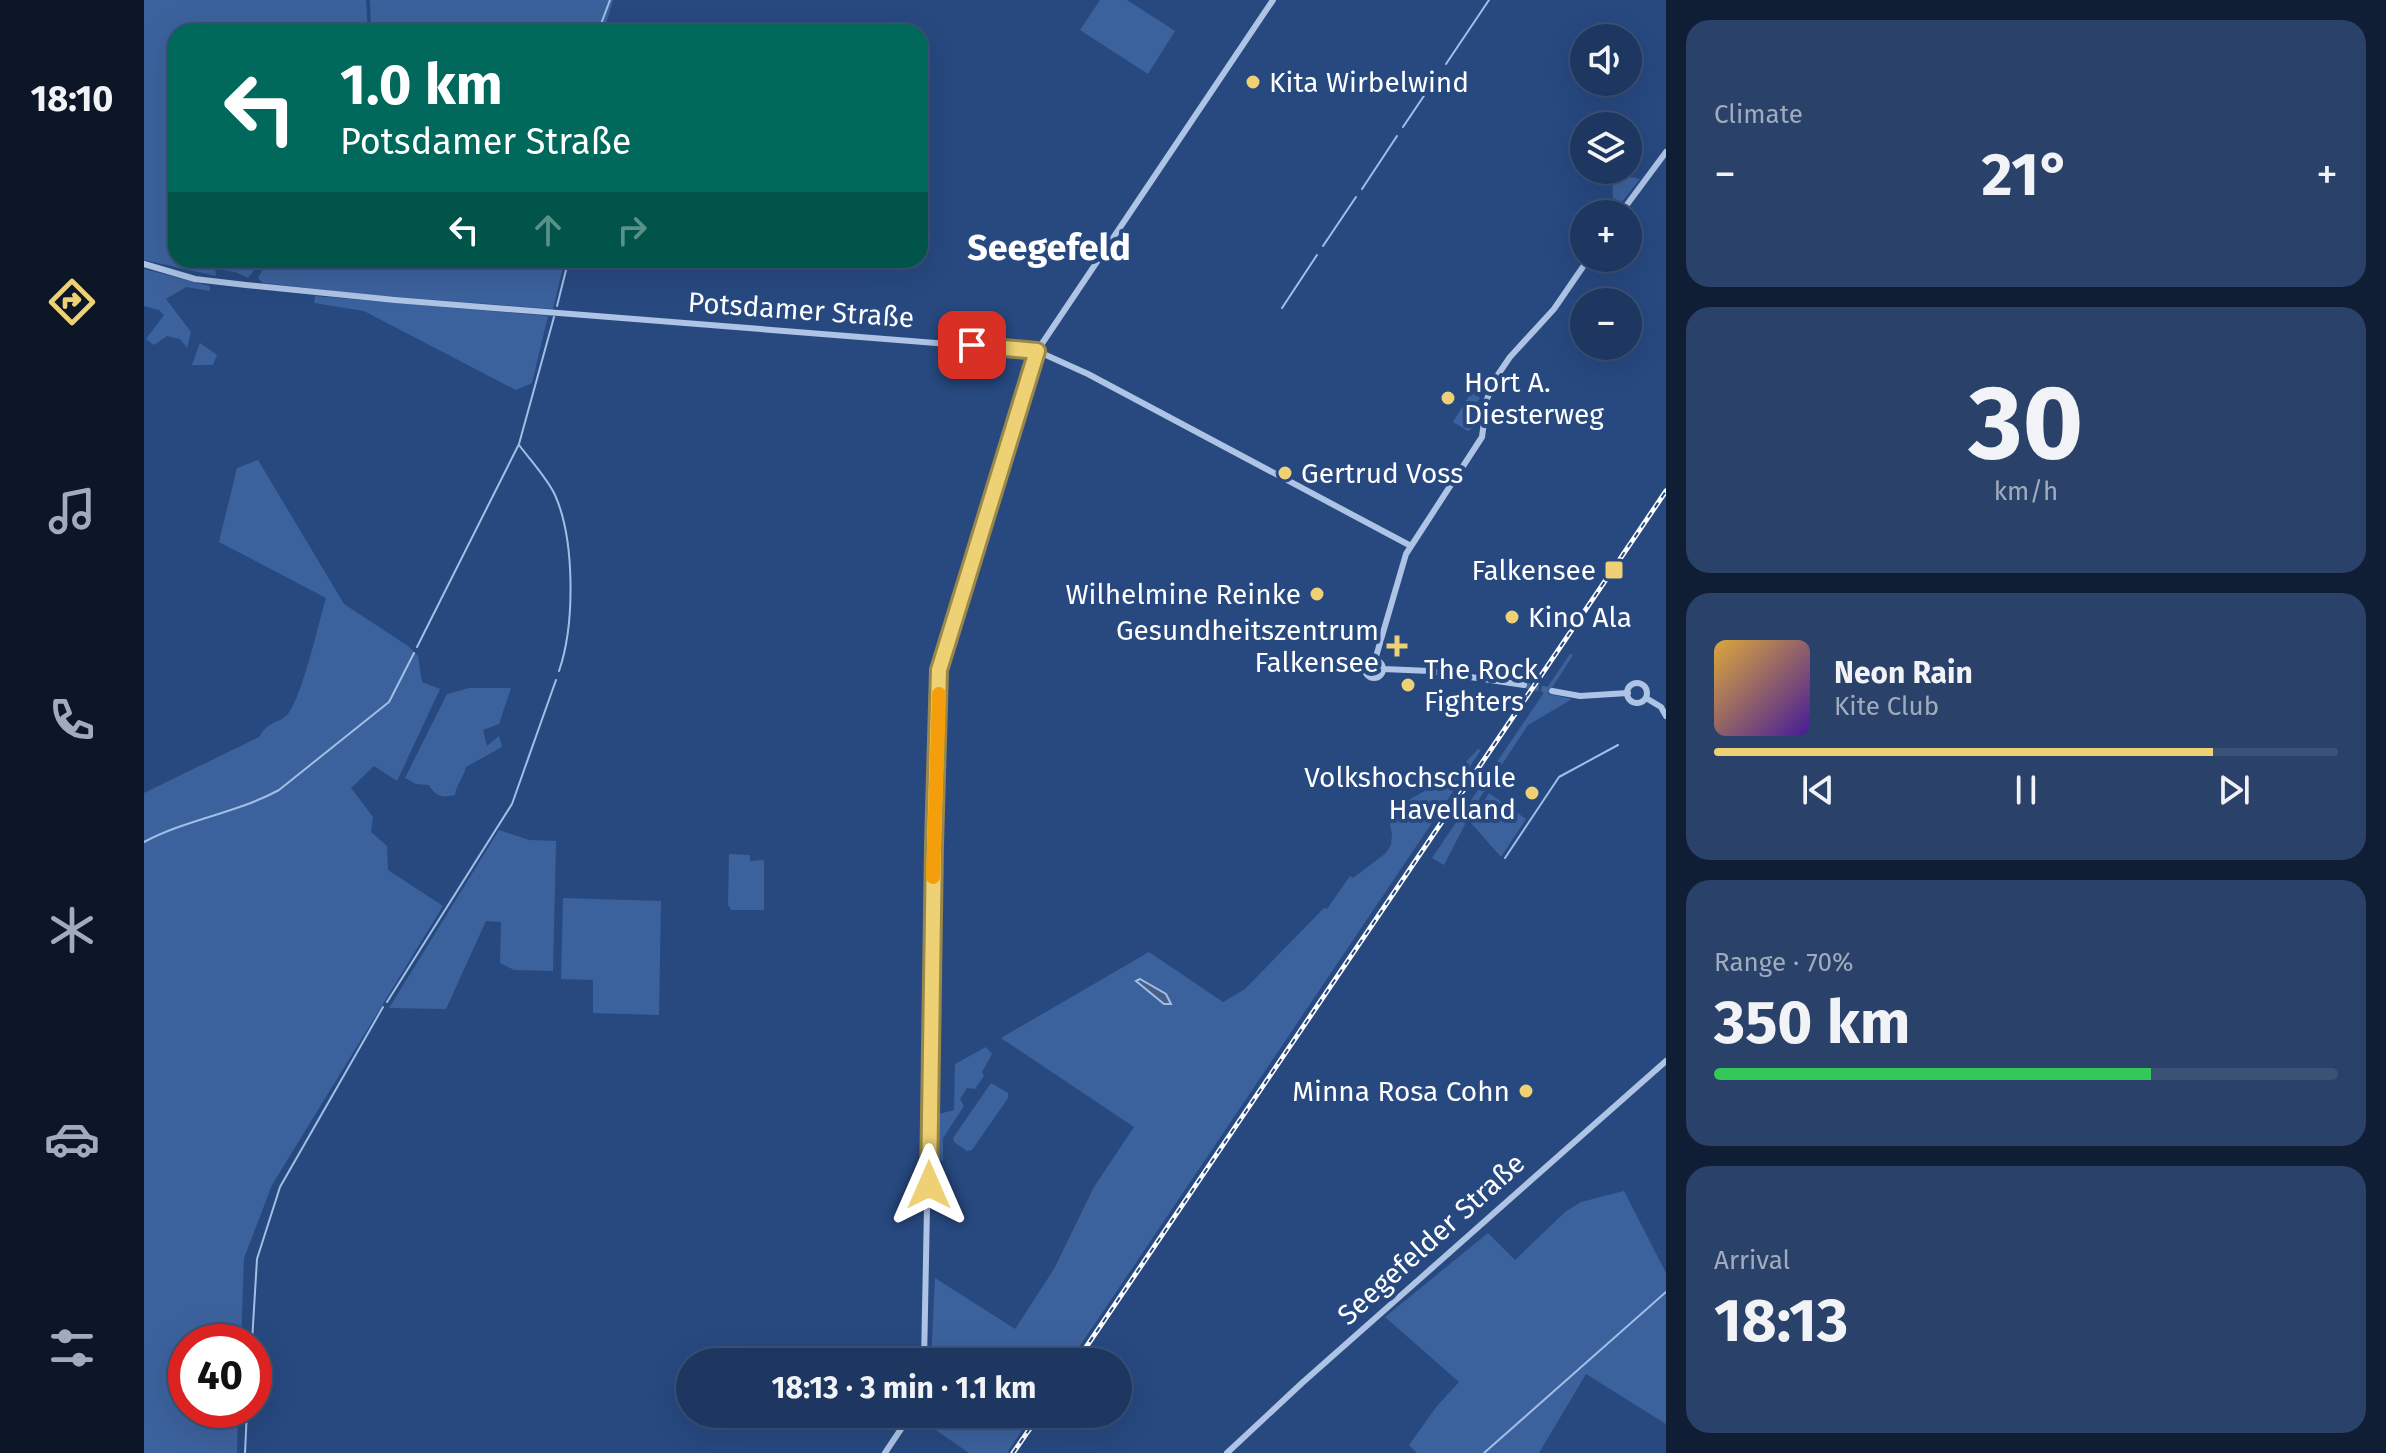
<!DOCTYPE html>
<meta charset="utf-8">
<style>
body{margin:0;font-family:"Fira Sans",sans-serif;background:#2a4269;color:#f1f3f6;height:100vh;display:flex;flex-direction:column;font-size:30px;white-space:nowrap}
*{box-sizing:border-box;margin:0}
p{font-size:26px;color:#a0acbd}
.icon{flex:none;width:44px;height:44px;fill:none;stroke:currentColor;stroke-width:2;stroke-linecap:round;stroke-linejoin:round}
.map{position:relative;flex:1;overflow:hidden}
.sheet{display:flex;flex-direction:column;gap:20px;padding:20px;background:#101e35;width:720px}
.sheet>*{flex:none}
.top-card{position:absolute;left:24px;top:24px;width:760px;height:244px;border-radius:24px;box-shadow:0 8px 32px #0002,0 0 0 2px #3b5175;background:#00695c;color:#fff;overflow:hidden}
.fabs{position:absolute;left:1426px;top:24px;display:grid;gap:16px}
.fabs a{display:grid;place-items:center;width:72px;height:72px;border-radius:50%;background:#1d3760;box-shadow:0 8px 32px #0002,0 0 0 2px #3b5175;font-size:40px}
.speed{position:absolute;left:24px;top:1324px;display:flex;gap:16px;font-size:40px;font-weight:700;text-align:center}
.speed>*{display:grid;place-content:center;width:104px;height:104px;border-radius:50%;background:#1d3760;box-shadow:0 8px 32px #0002,0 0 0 2px #3b5175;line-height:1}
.speed .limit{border:12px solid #d22;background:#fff;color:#111}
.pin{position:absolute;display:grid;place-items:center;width:68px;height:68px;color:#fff;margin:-34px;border-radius:16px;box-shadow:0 4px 12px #0006}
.me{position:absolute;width:88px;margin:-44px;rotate:0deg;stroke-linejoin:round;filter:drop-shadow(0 0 6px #0008)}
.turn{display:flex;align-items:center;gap:28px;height:168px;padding:0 40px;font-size:36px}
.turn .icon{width:104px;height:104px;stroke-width:2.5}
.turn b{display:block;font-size:56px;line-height:68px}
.lanes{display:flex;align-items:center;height:76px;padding:0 40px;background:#0003;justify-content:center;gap:40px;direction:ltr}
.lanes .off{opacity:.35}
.big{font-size:60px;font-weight:700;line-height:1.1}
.sheet .card{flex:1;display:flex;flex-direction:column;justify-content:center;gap:12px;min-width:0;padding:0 28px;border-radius:24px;background:#2a4269}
.sheet .dial{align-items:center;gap:0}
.dial b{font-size:104px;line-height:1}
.song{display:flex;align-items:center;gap:24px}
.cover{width:96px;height:96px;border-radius:12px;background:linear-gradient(135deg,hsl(40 70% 55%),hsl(260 70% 35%))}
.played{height:8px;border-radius:4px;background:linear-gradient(90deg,#edd174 80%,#3b5175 80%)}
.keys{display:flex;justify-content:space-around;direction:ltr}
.heat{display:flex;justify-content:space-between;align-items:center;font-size:44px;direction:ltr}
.charge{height:12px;border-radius:6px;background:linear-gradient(90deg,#34c759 70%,#3b5175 0)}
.trip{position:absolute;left:532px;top:1348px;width:456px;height:80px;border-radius:40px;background:#1d3760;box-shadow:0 8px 32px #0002,0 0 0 2px #3b5175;font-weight:700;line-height:80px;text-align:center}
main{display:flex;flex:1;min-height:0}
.tabs{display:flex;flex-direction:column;width:144px;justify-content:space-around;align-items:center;background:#0c1626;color:#a0acbd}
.tabs .icon{width:56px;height:56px}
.tabs .active{color:#edd174}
.tabs b{font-size:36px;color:#f1f3f6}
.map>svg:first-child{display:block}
.green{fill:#3c629d}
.water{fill:#486087;stroke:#a3bee6;stroke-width:2}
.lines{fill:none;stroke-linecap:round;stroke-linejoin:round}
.stream{stroke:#a3bee6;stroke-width:2}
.minor-tunnel{stroke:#476493;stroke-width:6;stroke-dasharray:6 3;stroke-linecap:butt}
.minor{stroke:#aec4e5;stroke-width:6}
.rail-casing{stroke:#fff;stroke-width:5}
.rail{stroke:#274980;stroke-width:2;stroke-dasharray:6;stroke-linecap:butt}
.route-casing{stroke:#9a884b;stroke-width:20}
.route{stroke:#edd174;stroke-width:14}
.slow{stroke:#f59e0b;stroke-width:14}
.poi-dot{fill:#edd174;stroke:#274980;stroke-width:3}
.labels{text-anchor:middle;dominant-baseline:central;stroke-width:8;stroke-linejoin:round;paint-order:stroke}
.poi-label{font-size:28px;fill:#fff;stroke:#274980;text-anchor:start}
.street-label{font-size:28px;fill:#fff;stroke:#274980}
.district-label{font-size:36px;font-weight:bold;fill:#fff;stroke:#274980}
</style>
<main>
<nav class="tabs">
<b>18:10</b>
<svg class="icon active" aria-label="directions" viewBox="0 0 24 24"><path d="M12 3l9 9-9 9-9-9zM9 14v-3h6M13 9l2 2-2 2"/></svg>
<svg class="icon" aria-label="music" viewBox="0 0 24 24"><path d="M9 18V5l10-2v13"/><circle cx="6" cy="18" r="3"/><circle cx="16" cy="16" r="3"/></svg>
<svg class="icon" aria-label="phone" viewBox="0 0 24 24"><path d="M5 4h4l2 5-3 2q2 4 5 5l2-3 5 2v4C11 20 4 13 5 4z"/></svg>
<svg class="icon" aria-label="climate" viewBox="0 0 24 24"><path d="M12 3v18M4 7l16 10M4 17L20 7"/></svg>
<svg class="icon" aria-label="car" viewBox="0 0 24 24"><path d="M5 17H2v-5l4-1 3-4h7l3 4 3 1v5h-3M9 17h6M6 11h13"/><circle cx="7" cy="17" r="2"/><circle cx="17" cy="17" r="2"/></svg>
<svg class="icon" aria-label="filters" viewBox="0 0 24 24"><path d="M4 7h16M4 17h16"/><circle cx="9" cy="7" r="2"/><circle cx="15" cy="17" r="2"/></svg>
</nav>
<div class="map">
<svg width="1522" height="1453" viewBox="0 0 1522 1453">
<rect width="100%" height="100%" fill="#274980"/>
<path class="green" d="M0,0h222l2,32h-192v228h86l-14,18 -13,-6 -20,-3 1,7 -72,-16z
M226,0h243l-8,27 11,5h-245z
M956,0h27l48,31 -27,43 -68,-44z
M1468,174l28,5 -18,23 -9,-4z
M124,260h294v11l-9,38 -182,-14 -108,-12 -5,-5z
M0,269l66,17v5l-24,-4 -20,12 25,33 -4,16 -7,-9 -13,-3 -13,9 -8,-6 18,-24 -5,-5 -15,-4z
M171,296l233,20 -16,67 -16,7 -152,-79 -50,-8z
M56,343l17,12 -4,10h-21z
M1325,389l11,9 -3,4 1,22 -10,7 -15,-9 16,-26 -3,-2z
M114,460l86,144 64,42 10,10 4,26 18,7 -43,92 -23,-15 -23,22 22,29 -2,15 16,14 1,24 55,36 -171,279 -28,73 -3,84h-55v68h52l-1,43h-93v-660l115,-56c11,-18 20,-13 29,-23 14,-17 31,-92 38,-116l-107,-56 18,-74z
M1426,654l3,1 -25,39 24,5 -44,26 -54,82 -30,58 -12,-7z
M325,688h42l-12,36 -16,6 4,16 12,-10 3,11 -36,20c-2,10 -10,18 -11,28 -13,3 -19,2 -26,-10l-13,-1 -11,-6 42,-84z
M1334,749l3,1 -412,612h-138l4,-84 80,51 39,-60 40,-82 40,-60 -133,-89 148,-86 74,50 22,-13 79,-81 3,1 23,-33 3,2 33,-25 5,-9 1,-10 -2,-9 6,-18 59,-33z
M1345,793l37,26 -25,38 -30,-34z
M355,830l30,10 27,1 -3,130 -39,-1 -14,-7 1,-41 -15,-1 -40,88 -57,-1z
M585,854l21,1v6l14,-1v50h-33l-3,-5z
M419,898l98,3 -2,114 -66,-2v-33l-32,-1z
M842,1047l6,7 -10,18 4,8 -2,-4 -9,13 -8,-1 -7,11 4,7 -21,32v23l-5,-1 1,-46 15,-4 1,-46z
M847,1083l17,10v5l-36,52 -5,1 -13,-9 -1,-4z
M1480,1191l42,82v151l-80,-50 -47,79h-122l-8,-8 28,-39 22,-24 -74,-65 103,-84 27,27 50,-48 16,-10z
M775,1414h114l-26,39h-38l-52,-36z"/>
<path class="water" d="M996,979l26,15 5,10h-7l-28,-23z"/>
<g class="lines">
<path class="stream" d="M454,32l12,-32
M1302,64l43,-64
M1259,127l35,-52
M1218,189l35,-53
M1179,246l33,-49
M413,306l9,-36 -1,-10
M1138,308l35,-53
M375,445c12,16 28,33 36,50 20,45 20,130 4,176
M273,647l102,-203 35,-127
M0,842c43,-23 93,-29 135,-52l110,-88 25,-49
M1361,858l54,-81 59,-32
M243,1002l125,-198 44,-124
M108,1342l5,-83 23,-72 103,-180
M101,1453l2,-43
M1340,1453l182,-161"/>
<path class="minor-tunnel" d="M1380,685l28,6"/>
<path class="minor" d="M1476,214l46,-62
M0,264l51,15 51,6 149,15 642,51 51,23 323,172
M1221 669a9 9 0 1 1 18 0a9 9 0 1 1-18 0Z
M1231,660l31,-106 76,-117 5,-38 8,-20 15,-22 44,-48 35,-51
M1239,669l47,2 94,14
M1483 693a10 10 0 1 1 20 0a10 10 0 1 1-20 0Z
M1408,691l28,5 48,-3
M1502,698l15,9 5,9
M780,1362l10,-517 7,-182 96,-312 236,-351
M741,1453l26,-39
M1083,1453l75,-70 364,-322"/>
<g class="rail-casing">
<path id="rail" d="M932,1362l590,-871
M869,1453l27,-39"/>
</g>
<use href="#rail" class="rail"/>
</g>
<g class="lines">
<g class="route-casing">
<path id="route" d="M785,1185l5,-340 5,-175 98,-319 -65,-6"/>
</g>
<use href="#route" class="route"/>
<path class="slow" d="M789,877l6,-183"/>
</g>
<g class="poi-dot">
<circle cx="1109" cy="82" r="8"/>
<circle cx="1304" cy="398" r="8"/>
<circle cx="1141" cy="473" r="8"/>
<rect x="1460" y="560" width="20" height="20" rx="4"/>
<circle cx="1173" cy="594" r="8"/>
<circle cx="1368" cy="617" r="8"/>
<path d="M1249 634h8v8h8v8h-8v8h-8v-8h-8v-8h8z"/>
<circle cx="1264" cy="685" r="8"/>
<circle cx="1388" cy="793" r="8"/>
<circle cx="1382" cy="1091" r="8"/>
</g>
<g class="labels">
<g class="poi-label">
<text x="1125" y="82">Kita Wirbelwind</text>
<text x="1320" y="382">Hort A.<tspan x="1320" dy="32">Diesterweg</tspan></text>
<text x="1157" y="473">Gertrud Voss</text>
<text x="1452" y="570" text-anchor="end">Falkensee</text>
<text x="1157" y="594" text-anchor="end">Wilhelmine Reinke</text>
<text x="1384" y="617">Kino Ala</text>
<text x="1235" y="630" text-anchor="end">Gesundheitszentrum<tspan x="1235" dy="32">Falkensee</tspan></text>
<text x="1280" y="669">The Rock<tspan x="1280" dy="32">Fighters</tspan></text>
<text x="1372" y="777" text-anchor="end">Volkshochschule<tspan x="1372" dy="32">Havelland</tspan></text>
<text x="1366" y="1091" text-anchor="end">Minna Rosa Cohn</text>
</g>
<g class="street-label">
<text transform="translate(657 310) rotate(4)">Potsdamer Straße</text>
<text transform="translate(1287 1239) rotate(-42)">Seegefelder Straße</text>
</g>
<g class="district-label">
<text x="905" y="248">Seegefeld</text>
</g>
</g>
</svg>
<div class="fabs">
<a><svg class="icon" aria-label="sound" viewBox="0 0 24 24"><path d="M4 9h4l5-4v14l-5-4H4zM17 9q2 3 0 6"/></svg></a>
<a><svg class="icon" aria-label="layers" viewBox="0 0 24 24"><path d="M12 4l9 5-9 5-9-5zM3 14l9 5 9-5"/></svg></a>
<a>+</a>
<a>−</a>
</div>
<div class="speed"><div class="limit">40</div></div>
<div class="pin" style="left:828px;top:345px;background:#d93025"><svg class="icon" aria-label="arrive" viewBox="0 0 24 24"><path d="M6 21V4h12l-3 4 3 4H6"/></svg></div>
<svg class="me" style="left:785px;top:1185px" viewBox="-20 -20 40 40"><path d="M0-17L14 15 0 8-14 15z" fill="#edd174" stroke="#fff" stroke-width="4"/></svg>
<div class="trip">18:13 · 3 min · 1.1 km</div>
<div class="top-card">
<div class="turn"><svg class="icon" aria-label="left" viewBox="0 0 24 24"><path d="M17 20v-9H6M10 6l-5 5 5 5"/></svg><div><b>1.0 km</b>Potsdamer Straße</div></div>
<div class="lanes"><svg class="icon" aria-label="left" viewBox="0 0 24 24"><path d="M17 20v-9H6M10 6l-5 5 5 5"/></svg><svg class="icon off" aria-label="ahead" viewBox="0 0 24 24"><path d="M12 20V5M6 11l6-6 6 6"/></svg><svg class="icon off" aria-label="right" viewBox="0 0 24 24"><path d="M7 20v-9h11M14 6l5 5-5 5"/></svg></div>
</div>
</div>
<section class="sheet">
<div class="card"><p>Climate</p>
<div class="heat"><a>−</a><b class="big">21°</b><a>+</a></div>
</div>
<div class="card dial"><b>30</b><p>km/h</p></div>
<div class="card">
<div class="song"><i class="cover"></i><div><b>Neon Rain</b><p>Kite Club</p></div></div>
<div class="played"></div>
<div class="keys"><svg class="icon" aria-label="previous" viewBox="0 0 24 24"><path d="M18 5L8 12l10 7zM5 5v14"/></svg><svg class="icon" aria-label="pause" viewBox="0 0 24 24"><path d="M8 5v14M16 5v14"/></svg><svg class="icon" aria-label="next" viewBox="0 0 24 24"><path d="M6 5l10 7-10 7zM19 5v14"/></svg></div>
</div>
<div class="card"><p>Range · 70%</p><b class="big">350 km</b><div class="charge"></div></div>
<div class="card"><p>Arrival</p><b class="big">18:13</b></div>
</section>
</main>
